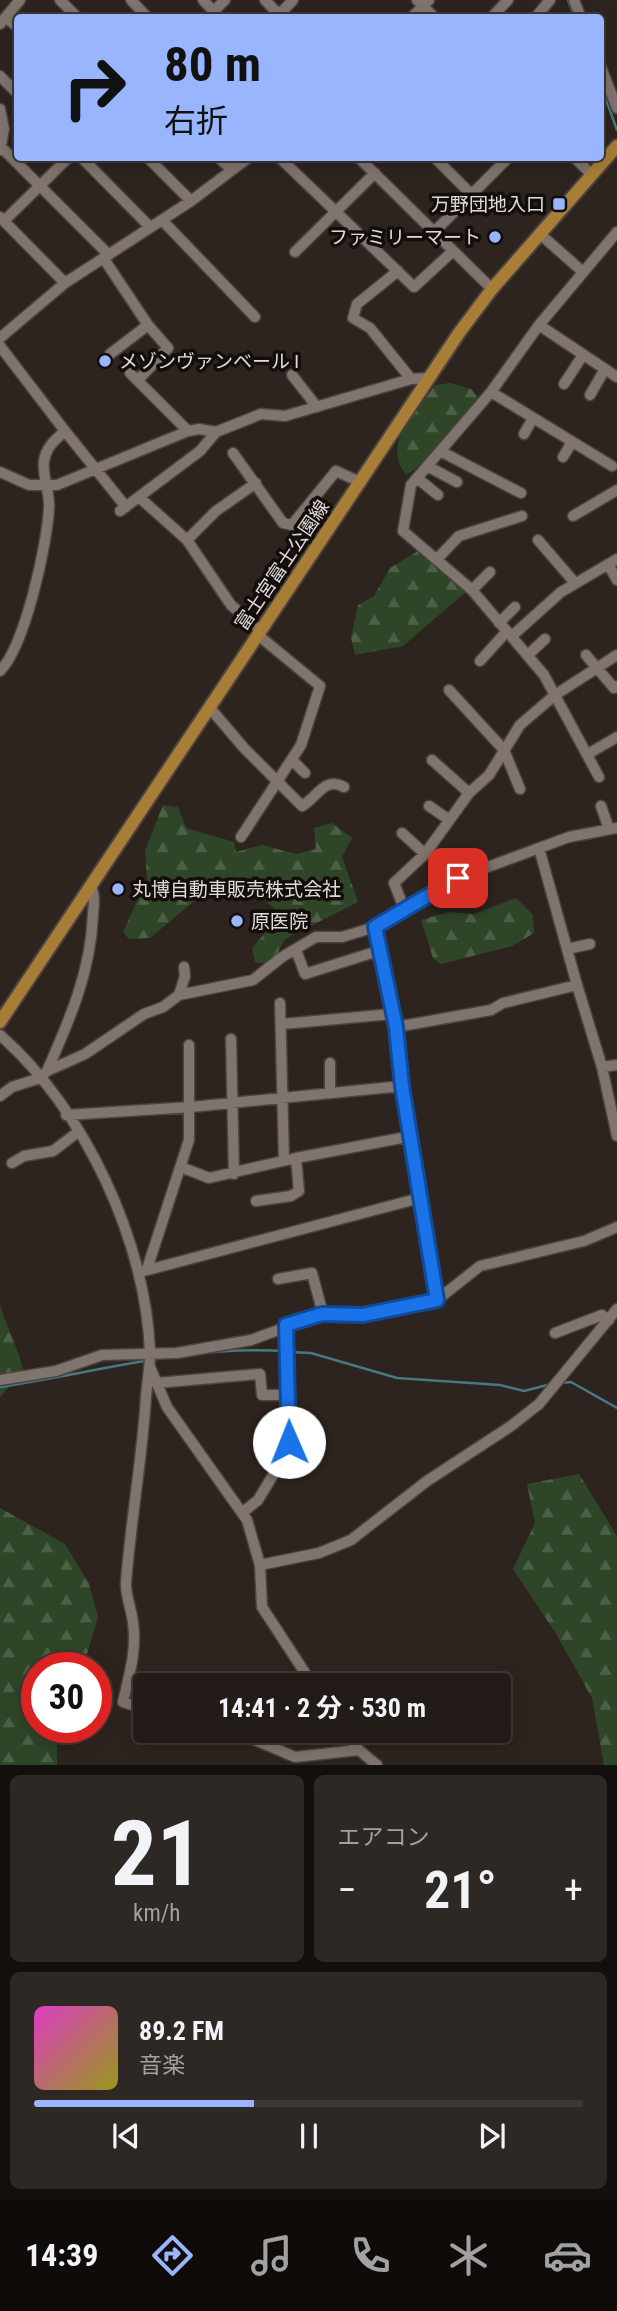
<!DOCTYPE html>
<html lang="ja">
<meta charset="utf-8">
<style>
body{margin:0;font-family:"Roboto Condensed","Noto Sans JP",sans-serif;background:#2e2824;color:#f1f3f6;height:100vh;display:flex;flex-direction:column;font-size:26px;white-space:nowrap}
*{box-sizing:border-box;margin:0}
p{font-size:23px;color:#a2a1a1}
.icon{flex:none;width:38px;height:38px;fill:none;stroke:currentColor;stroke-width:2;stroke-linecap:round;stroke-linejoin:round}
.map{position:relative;height:1765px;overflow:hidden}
.drawer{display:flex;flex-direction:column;gap:10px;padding:10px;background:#130f0d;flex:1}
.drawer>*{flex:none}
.top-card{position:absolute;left:14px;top:14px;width:590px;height:147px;border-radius:7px;box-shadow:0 4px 18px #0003,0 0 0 2px #3f3936;background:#98b5fd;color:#111;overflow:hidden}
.speed{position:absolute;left:21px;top:1652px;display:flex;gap:14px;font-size:35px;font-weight:700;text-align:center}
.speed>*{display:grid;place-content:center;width:91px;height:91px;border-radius:50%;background:#221b17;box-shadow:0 4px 18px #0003,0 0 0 2px #3f3936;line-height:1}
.speed .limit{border:10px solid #d22;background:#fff;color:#111}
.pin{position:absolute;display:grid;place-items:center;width:60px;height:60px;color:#fff;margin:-30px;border-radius:14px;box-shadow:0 4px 10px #0006}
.me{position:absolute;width:77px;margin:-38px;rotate:359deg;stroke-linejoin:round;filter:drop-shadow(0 0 5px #0008)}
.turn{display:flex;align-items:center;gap:24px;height:147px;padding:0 35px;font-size:32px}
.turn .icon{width:91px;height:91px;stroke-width:2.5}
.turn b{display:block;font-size:49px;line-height:60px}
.big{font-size:52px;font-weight:700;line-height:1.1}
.drawer .tile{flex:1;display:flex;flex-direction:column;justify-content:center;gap:10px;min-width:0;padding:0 24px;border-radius:10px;background:#2e2824}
.drawer .dial{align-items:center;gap:0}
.dial b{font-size:91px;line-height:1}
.song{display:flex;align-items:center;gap:21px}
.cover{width:84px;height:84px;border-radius:10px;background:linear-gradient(135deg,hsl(310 70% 55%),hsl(60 70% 35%))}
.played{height:7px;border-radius:4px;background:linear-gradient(90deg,#98b5fd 40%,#3f3936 40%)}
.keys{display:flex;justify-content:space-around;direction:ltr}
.heat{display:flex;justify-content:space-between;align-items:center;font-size:38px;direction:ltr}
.drawer .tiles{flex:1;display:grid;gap:10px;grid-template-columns:1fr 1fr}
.tile:last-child{grid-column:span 2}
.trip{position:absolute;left:133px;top:1673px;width:378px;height:70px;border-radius:7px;background:#221b17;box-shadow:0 4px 18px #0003,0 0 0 2px #3f3936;font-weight:700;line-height:70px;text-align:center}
.tab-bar{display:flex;height:112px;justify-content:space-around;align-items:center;background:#0e0b09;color:#a2a1a1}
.tab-bar .icon{width:49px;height:49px}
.tab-bar .selected{color:#98b5fd}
.tab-bar b{font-size:32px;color:#f1f3f6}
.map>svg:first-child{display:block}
.forest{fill:url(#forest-firs)}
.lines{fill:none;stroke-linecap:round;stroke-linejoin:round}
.stream{stroke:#477884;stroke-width:2.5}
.minor-casing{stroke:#4b433f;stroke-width:13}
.major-casing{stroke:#4b433f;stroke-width:16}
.minor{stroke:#80746e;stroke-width:10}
.major{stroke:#a87e37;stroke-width:12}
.route-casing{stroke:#114b97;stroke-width:18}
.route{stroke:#1a73e8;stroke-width:12}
.poi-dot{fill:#98b5fd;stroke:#130e0c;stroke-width:2.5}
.labels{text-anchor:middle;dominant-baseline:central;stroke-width:7;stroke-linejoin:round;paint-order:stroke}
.poi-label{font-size:19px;fill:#e1dbd7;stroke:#130e0c;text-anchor:start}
.street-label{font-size:19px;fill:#e1dbd7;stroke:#130e0c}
</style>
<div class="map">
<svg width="617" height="1765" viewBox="0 0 617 1765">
<defs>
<pattern id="forest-firs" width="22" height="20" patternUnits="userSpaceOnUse" patternTransform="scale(1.75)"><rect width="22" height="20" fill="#2e4627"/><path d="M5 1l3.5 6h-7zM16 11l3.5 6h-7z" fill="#4c6046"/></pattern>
</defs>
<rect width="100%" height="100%" fill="#2e241f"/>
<path class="forest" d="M450,383l21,6 9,11 -54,62 -20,13c-25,-33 10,-61 29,-90z
M421,549l46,42 -64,55 -48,9 -4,-17 7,-33 16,-9 16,-28z
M163,805l15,2 8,21 48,14 2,10 26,-7 34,9 20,-5 -2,-21 18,-5 20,15 -10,19 16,45 -73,37 -14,26 -16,-3 -3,-14 29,-34 -21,-17h-61l-49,41 -21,1 -6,-7 24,-53 -2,-28z
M516,898l17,17 1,18 -22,13 -71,18 -8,-6 -12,-38 28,-8 25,2z
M0,1304c6,23 18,42 23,66l-23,27z
M579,1474l38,62v229h-13l-12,-67 -37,-66 -42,-63 22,-46 -8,-39z
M0,1508l65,36 24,40 9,33 -11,37 -9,14h-41v59h20v38h-57z"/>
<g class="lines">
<path class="stream" d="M568,0l7,18
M600,83l17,47
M290,1352l21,1 86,25 103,7 24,6 27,-7
M561,1383l10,-1 46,26
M0,1387c94,-14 188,-42 284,-36"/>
<g class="minor-casing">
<path id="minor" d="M60,0l18,18
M131,0l17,18
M203,0l17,18
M265,0l17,18
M417,0l18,18
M574,0l7,18
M279,15l14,-15
M6,17l12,11
M207,18l18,-18
M411,18l18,-18
M491,18l17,-18
M535,18l15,-18
M0,24l20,-24
M600,65l17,43
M0,76l18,18
M0,109l4,20 -4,21
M1,147l108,108
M82,158l68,69
M148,158l43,43
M219,158l12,11
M280,158l134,129 39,-36
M359,158l133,131
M435,158l37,37
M575,158l17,17
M0,217l65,66
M162,220l93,97
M4,221l64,-63
M434,232l74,-74
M540,234l43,38
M295,252l80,-79
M104,259l44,66 20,23 -30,32
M398,271l-41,33 -4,14 17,10 41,51
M539,325l78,52
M0,338l65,-55 126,-82 57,-43
M0,346l65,85c-10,9 -19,16 -21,30 -2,15 6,32 5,47 -2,37 -24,138 -49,163
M110,354l38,-29
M130,373l58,58
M292,375l25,32
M564,384l19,-29
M491,392l121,74
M590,395l15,-26
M65,431l61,76
M524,434l9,-16
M440,451l81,42
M233,453l50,70 9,2 44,-54 24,11
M563,457l9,-15
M427,466l30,16
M0,472l29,13h28l131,-54 11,-2 17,3 45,-18 24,2 126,-37 17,-1
M417,478l21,17
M140,498l47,42 44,65 30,26
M120,511l80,-60 16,-19
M573,516l44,-26
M187,540l29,-29 40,-28
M538,540l37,43
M438,558l21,-22 63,-20
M608,564l9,16
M472,590l18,-18
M499,623l16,-16
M512,636l49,-44 56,-33
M528,655l17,-16
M586,655l28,33 3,-2
M480,661l27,-30
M449,690l55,60 16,39
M210,708l34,40 58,58c15,-8 22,-30 42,-19
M588,754l29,-17
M292,760l13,13
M432,760l37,33
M599,777l-55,-102 -72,-85 -69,-59 8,-46 80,-93 48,-67 78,-93
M429,806l19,13
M601,806l8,23
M402,833l23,21
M241,837l60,-92 19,-59 -62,-51
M539,848l38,137
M405,911l-11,-28 31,-29 44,-61 20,-18 31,-50 35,-30 62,-40
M375,927l21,100 6,59 35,214
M567,949l23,-5
M296,950l9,24 73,-23
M179,995l74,-15 29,-23 34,-20h26l33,-10 83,-49 111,-41 48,-9
M280,1003l4,157
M282,1024l110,-10
M396,1027l95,-17 12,-7 74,-18 25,82 15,69
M0,1035c84,73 147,208 150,319 0,14 -3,29 -4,43 -4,62 -15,123 -20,185 -1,13 6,28 7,41 4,27 -4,53 -10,79l22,7
M231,1039l3,135
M330,1063v30
M602,1067l15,-2
M47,1071c23,-52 44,-100 46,-157 1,-10 2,-19 -2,-27
M0,1096l12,-9 28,-9 7,-7 38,-17 59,-40 19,-7 16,-12 6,-19 -1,-9
M66,1115l125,-8 211,-21
M12,1163l12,-7 29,-5 25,-19
M181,1167l28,11 87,-20 116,-22
M256,1201l35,-5 8,-5 -3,-33
M147,1269l42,-129v-95
M140,1272l280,-74
M278,1279l34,-6 11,41
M555,1333l47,-18 7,5
M150,1367l17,40 80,113 13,45 2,42 51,78
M0,1380l56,-9 46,-16 75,-2 74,-13 71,-26 41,1 74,-15 43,-34 104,-25 33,-14
M156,1383l104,-9 2,21h26
M242,1513l16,-13 29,-48 -1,-127
M260,1565l59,-12 32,-13 76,-59 84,-55 28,-22 78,-95
M215,1731l28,4 52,22 64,-7
M343,1731l16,19 18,15"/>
</g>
<g class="major-casing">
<path id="major" d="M0,1022l459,-689 33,-44 125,-143"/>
</g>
<use href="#minor" class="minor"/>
<use href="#major" class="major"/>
</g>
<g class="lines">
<g class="route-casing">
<path id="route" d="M289,1442l-3,-117 36,-11 41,1 74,-15 -35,-214 -6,-59 -21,-100 83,-49"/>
</g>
<use href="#route" class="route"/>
</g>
<g class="poi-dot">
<rect x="552" y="197" width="14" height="14" rx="3.5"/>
<circle cx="495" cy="237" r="7"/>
<circle cx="105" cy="361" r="7"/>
<circle cx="118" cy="889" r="7"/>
<circle cx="237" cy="921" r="7"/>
</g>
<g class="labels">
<g class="poi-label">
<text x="545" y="204" text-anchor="end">万野団地入口</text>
<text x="481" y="237" text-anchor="end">ファミリーマート</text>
<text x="119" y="361">メゾンヴァンベール I</text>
<text x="132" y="889">丸博自動車販売株式会社</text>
<text x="251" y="921">原医院</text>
</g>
<g class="street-label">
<text transform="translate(282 565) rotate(-56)">富士宮富士公園線</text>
</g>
</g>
</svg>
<div class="speed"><div class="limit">30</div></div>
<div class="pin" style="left:458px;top:878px;background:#d93025"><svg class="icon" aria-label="arrive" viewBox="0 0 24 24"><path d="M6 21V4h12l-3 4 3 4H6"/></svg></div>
<svg class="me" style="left:289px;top:1442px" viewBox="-20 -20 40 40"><circle r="19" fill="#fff"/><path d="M0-13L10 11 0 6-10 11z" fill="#1a73e8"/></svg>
<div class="trip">14:41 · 2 分 · 530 m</div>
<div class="top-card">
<div class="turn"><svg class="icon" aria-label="right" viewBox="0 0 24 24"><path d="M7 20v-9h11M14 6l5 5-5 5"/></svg><div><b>80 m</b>右折</div></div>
</div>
</div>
<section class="drawer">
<div class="tiles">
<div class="tile dial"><b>21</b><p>km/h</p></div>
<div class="tile"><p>エアコン</p>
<div class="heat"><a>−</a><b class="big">21°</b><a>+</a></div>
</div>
<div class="tile">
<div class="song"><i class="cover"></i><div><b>89.2 FM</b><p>音楽</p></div></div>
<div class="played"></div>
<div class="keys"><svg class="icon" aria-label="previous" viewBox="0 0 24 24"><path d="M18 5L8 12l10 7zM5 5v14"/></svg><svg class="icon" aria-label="pause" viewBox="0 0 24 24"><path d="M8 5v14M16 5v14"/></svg><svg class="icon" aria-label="next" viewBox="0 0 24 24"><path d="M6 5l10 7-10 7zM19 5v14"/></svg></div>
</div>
</div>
</section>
<nav class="tab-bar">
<b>14:39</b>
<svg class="icon selected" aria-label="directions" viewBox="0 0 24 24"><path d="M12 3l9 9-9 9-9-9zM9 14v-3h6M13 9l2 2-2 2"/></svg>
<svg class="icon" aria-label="music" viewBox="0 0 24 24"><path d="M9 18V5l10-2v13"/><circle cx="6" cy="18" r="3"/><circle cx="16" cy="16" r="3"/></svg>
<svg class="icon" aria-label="phone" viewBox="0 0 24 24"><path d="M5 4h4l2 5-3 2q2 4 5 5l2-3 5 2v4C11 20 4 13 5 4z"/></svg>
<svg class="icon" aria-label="climate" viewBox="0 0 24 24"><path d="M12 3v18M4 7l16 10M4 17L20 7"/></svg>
<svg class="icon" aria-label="car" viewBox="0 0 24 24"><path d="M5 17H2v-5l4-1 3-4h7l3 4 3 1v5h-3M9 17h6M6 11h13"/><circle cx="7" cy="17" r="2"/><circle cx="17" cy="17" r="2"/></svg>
</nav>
